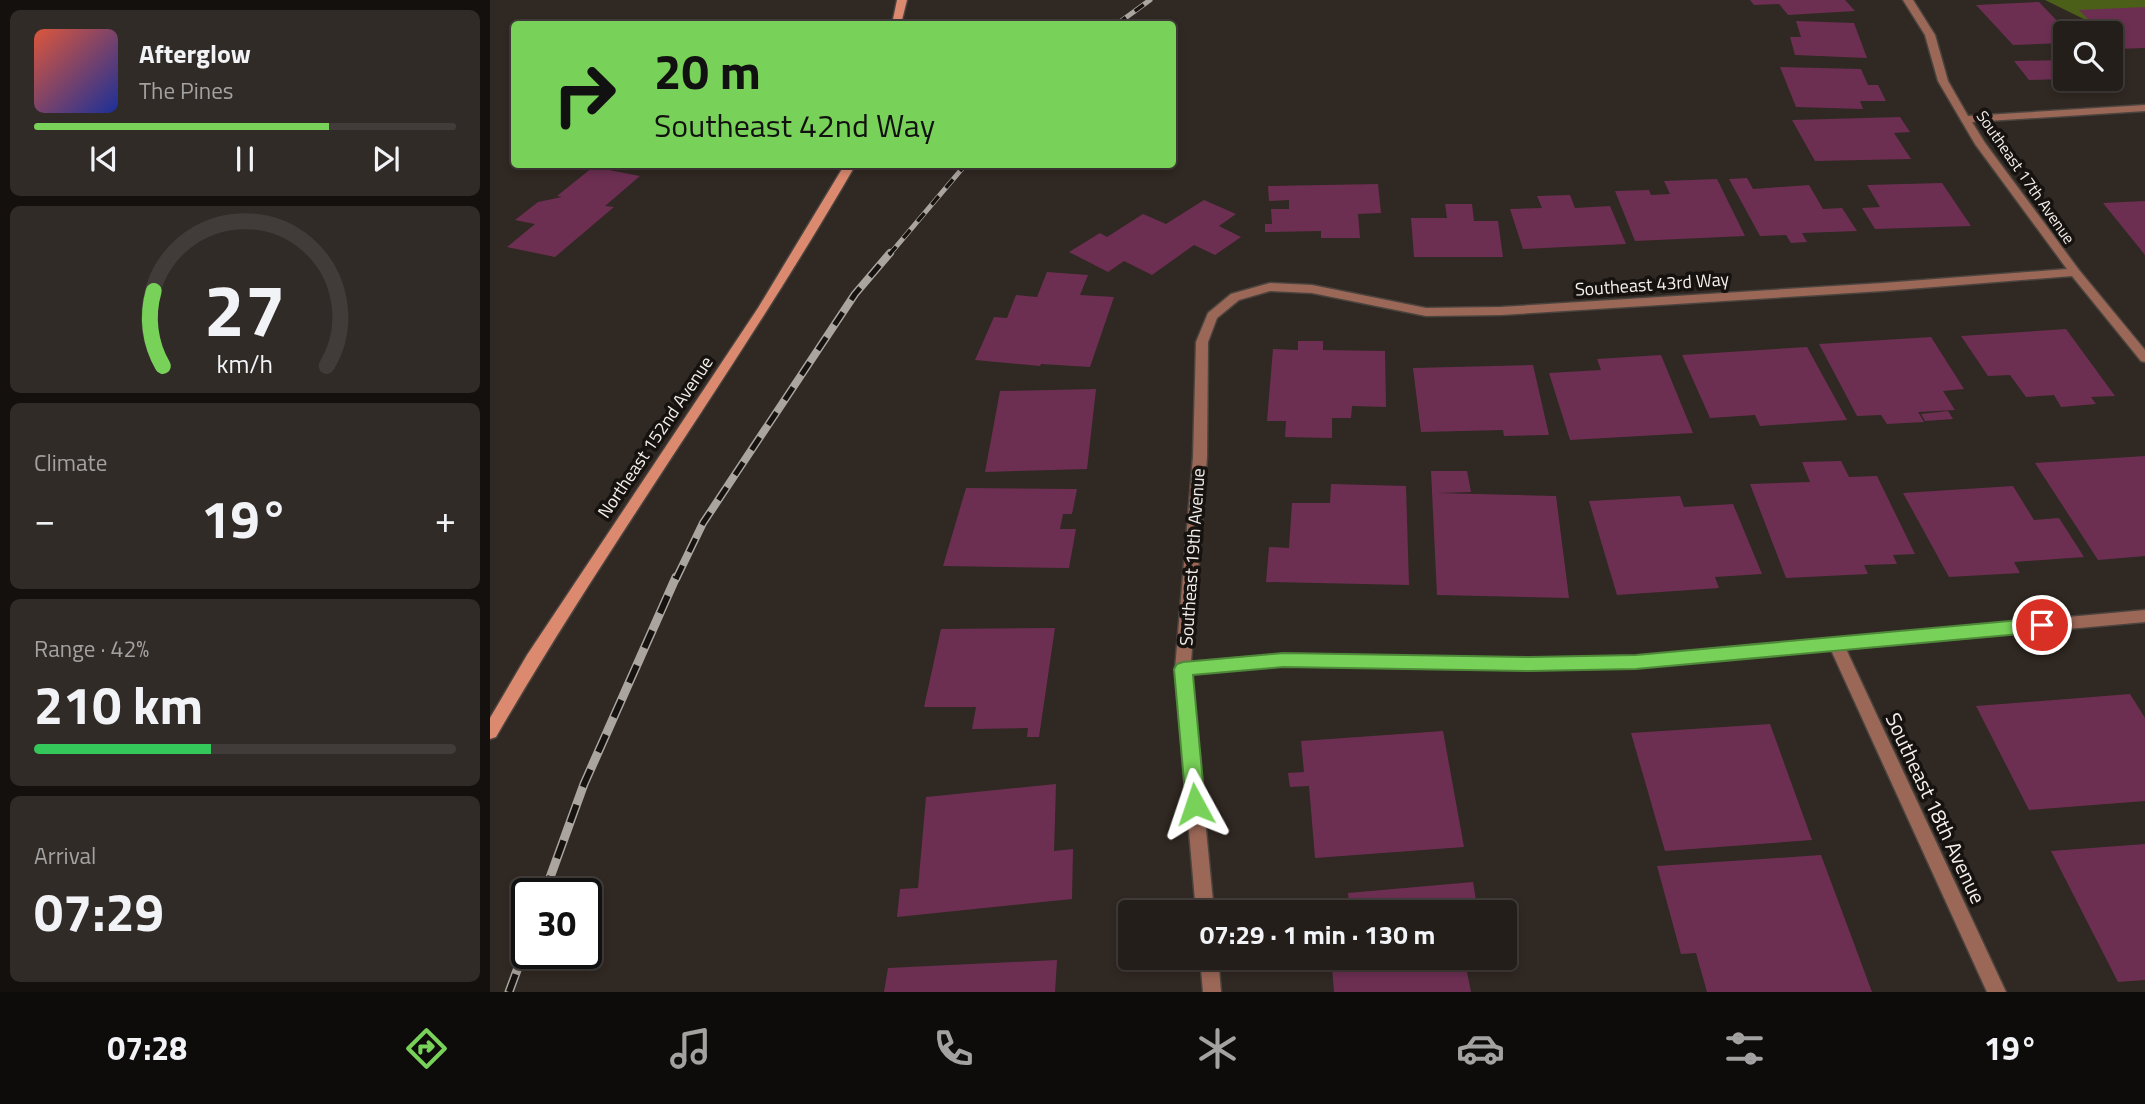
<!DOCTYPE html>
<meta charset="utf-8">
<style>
body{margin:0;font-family:"Titillium Web",sans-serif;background:#302b27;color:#f1f3f6;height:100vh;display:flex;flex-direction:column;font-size:26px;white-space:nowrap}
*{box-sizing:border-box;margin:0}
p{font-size:23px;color:#a3a2a2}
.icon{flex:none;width:38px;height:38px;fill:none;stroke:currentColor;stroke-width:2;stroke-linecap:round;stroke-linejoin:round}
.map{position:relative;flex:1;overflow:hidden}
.details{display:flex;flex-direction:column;gap:10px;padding:10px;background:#14100e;width:490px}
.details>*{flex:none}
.hud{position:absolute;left:21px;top:21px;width:665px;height:147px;border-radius:7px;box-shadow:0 4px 10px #0003,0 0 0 2px #413c39;background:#78d158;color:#111;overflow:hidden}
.fabs{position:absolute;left:1563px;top:21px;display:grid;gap:14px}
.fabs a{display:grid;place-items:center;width:70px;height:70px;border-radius:7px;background:#241e1a;box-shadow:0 4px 10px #0003,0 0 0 2px #413c39;font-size:35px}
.speed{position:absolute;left:21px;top:878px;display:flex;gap:14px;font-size:35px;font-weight:700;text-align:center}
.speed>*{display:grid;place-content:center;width:91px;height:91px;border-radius:50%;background:#241e1a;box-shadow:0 4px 10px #0003,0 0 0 2px #413c39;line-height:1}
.speed .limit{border:4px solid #111;border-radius:10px;background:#fff;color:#111}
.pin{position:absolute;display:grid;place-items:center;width:60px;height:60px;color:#fff;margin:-30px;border:4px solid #fff;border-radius:50%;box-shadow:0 2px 7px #0007}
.me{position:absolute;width:77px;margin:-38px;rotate:355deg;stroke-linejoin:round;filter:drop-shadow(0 0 5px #0008)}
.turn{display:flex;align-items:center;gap:24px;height:147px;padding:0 28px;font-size:32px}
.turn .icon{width:91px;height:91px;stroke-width:2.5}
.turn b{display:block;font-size:49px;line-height:60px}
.big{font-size:52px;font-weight:700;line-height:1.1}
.details .tile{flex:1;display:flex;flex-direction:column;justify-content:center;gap:10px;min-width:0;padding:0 24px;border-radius:10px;background:#302b27}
.details .dial{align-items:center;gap:0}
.dial svg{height:182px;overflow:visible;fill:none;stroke:#413c39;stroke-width:7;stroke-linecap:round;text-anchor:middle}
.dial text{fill:#f1f3f6;stroke:none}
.song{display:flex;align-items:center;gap:21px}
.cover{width:84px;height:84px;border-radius:10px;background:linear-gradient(135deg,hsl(10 70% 55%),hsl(230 70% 35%))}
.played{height:7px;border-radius:4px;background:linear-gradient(90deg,#78d158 70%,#413c39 70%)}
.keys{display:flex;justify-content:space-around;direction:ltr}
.heat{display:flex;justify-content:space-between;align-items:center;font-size:38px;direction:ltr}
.charge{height:10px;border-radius:5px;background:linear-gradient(90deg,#34c759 42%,#413c39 0)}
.trip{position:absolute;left:628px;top:900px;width:399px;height:70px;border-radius:7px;background:#241e1a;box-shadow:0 4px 10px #0003,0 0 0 2px #413c39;font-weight:700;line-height:70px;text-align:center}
.dock{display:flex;height:112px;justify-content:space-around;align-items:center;background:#0e0c0a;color:#a3a2a2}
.dock .icon{width:49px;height:49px}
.dock .selected{color:#78d158}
.dock b{font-size:32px;color:#f1f3f6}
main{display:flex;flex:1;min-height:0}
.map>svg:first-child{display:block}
.forest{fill:#4b5f19}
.building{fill:#6c2f52}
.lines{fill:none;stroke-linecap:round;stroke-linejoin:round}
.street-casing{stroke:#4b443e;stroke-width:3}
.secondary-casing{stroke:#4b443e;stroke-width:3}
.street{fill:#9b6757;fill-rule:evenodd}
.secondary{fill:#db896f;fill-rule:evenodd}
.rail-far2-casing{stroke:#aba5a0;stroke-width:5}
.rail-far1-casing{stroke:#aba5a0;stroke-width:8}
.rail-casing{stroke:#aba5a0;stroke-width:9}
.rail-far2{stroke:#15120f;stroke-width:3.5;stroke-dasharray:11;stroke-linecap:butt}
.rail-far1{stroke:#15120f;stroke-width:5;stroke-dasharray:15;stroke-linecap:butt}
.rail{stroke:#15120f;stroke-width:6;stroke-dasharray:19;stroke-linecap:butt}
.route{fill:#78d158;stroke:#4e8839;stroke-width:2}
.labels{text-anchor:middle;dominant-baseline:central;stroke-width:7;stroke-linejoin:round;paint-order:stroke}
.far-street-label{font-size:16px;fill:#f4efeb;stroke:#15120f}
.street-label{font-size:18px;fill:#f4efeb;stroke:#15120f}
.near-street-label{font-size:21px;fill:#f4efeb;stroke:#15120f}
</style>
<main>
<section class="details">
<div class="tile">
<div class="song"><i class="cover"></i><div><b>Afterglow</b><p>The Pines</p></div></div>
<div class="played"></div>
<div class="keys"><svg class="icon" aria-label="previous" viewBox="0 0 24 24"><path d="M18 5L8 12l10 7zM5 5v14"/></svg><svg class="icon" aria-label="pause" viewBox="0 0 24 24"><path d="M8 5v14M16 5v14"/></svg><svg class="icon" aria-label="next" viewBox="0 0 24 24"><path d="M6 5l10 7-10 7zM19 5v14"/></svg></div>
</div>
<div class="tile dial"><svg viewBox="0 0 100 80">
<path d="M14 69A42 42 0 1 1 86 69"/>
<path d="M14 69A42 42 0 0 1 10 36" stroke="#78d158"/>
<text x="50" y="56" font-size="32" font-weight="700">27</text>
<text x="50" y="72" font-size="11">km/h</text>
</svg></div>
<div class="tile"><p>Climate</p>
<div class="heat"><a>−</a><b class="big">19°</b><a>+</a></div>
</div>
<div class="tile"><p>Range · 42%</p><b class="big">210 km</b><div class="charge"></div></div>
<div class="tile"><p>Arrival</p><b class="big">07:29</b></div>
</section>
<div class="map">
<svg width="1655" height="992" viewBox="0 0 1655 992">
<rect width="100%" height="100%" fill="#302822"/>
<path class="forest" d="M1555,0h100v44l-47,-18z"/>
<path class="building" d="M1260,0h95l10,11 -67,4 -9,-11 -25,1z
M1549,2l22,23 13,-1 9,9h-18v4h-6l6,6 -52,2 -37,-40z
M1655,7v41l-27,1 -8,-8v-8h-8l-23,-23z
M1306,21l58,2 13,35 -72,-3 -5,-18h11z
M1575,60v19h45v-12l14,14 -23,1 8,9 -36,2 -11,-14 -33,1 -15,-19z
M1290,67l81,2 7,16h10l8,16h-26l3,8 -67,-2z
M1410,117l10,15 -16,1 17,26 -96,2 -23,-41z
M103,167l47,9 -35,30 9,1 -59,50 -48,-10 28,-23 -20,-4 23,-18 24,-5 -5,-1z
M1257,178l6,11 56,-4 14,24 19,-1 15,23 -55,2 5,9 -16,1 -5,-8 -26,1 -31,-57z
M1227,179l28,57 -110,5 -20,-50 34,-1 2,5 19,-1 -6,-13z
M1452,183l29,43 -96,3 -13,-21 18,-1 -13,-22z
M888,184l3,29 -23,1 2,24h-39v-7l-56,1v-8h7l-1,-15h18v-9l-20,1 -1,-15z
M1080,195l5,13 35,-2 16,38 -103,5 -13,-40 32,-1 -5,-12z
M714,200l32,14 -17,12 22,11 -26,18 -21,-10 -42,30 -28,-14 -16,11 -39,-20 31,-19 7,4 36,-23 23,10z
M1655,201v54l-42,-52z
M955,204h27l2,17h24l5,36h-89l-3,-39h36z
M557,272l41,3 -8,20 34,2 -24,70 -49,-3 -1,2 -65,-6 19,-43 13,1 9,-23 21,2z
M1576,329l49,67 -24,1 5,7 -35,3 -7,-12 -28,2 -16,-22 -22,1 -27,-40z
M1441,337l33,52 -21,2 12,19 -37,2 6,10 -37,2 -6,-9 -24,1 -38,-72z
M808,341h25v9l62,1 1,56 -34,-1 -1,12h-19v20l-47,-1 1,-16h-19l6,-72 25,1z
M1317,347l40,73 -87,6 -5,-11 -45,3 -28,-63z
M1171,355l32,78 -123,7 -21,-67 52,-3 -4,-11z
M1043,365l16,70 -45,1 -1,-6 -82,2 -8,-64z
M606,389l-9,80 -102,3 15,-81z
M1458,411l5,8 -28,2 -4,-7z
M1655,456v100l-47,4 -63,-97z
M1351,461l8,16 28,-1 38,78 -22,1 4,9 -33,1 4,9 -82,4 -36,-94 60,-2 -8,-20z
M941,471h36l4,21 -34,1 119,3 13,102 -132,-3z
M841,484l75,2 3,99 -143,-3 3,-35 20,1 3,-45h38z
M1523,486l21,34 25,-2 25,39 -70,5 6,11 -71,4 -46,-84z
M476,488l111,1 -5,25h-9l-3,15h16l-7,39 -126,-2z
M1190,496l4,11 49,-3 29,70 -47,3 4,11 -102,7 -28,-94z
M565,628l-16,109h-12l1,-9 -56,1 4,-22h-52l17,-78z
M1640,694l15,24v83l-116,9 -53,-104z
M1280,724l42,116 -147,11 -34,-118z
M953,731l21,116 -149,11 -6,-72 -19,1 -2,-14 16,-1 -3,-31z
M566,784l-2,67 19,-2 -1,50 -175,18 3,-28 18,-1 8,-91z
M1655,844v136l-27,2 -67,-131z
M1331,855l51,137h-165l-11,-39 -15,1 -24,-88z
M983,882l5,30h-128l-2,-19z
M841,957h133l7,35h-137z
M567,960l-2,32h-171l4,-24z"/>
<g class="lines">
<g class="street-casing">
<path id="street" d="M1413,0h10l22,35 13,46 20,35 177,-11v6l-173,11 13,21 94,127 66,80v12l-4,-1 -69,-85 -189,15 -382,24 -75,1 -114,-23 -42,-2 -31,9 -22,18 -9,24 -1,115 -16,205 92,-8 247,4 106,-2 509,-46v12l-299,27 160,343h-19l-156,-342 -195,18 -106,2 -247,-4 -92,8 23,238h-18l-21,-243 18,-212 3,-115 12,-29 23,-19 39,-11 42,2 114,23 75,-1 382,-24 184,-14 -92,-125 -37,-63 -13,-46z
M710,957h18l3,35h-18z"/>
</g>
<g class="secondary-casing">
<path id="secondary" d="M407,0h10l-6,24h-9z
M355,164h11c-113,196 -247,378 -360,573l-6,2v-21l37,-63 231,-347z"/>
</g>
<use href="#street" class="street"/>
<use href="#secondary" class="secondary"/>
<g class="rail-far2-casing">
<path id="rail-far2" d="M627,24l33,-24
M399,255l77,-91"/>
</g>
<g class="rail-far1-casing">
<path id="rail-far1" d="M186,579l27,-56 152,-229 35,-41"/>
</g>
<g class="rail-casing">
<path id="rail" d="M54,894l40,-110 92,-207
M19,992l18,-49"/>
</g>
<use href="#rail-far2" class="rail-far2"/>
<use href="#rail-far1" class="rail-far1"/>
<use href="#rail" class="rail"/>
</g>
<path class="route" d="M1552,618l6,2 2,5 -2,5 -6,2 -406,37 -106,2 -247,-4 -90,8 12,129 -3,6 -7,2 -7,-2 -2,-6 -12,-135 3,-5 6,-2 100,-9 247,4 106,-2z"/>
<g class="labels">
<g class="far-street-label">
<text transform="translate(1536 177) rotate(55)">Southeast 17th Avenue</text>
</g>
<g class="street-label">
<text transform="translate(1162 284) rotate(-4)">Southeast 43rd Way</text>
<text transform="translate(165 437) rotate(-56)">Northeast 152nd Avenue</text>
<text transform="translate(702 557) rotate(-86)">Southeast 19th Avenue</text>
</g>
<g class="near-street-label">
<text transform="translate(1446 808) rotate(65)">Southeast 18th Avenue</text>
</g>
</g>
</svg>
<div class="fabs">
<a><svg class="icon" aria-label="search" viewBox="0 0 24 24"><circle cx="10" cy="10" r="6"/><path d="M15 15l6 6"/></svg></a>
</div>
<div class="speed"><div class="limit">30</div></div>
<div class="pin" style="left:1552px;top:625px;background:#d93025"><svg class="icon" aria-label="arrive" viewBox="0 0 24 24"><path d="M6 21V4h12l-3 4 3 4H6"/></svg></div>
<svg class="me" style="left:705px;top:804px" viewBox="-20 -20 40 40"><path d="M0-17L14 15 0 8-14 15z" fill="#78d158" stroke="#fff" stroke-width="4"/></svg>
<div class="trip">07:29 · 1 min · 130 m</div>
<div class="hud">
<div class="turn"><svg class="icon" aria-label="right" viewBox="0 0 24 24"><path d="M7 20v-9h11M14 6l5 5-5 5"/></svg><div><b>20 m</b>Southeast 42nd Way</div></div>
</div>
</div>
</main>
<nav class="dock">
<b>07:28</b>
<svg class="icon selected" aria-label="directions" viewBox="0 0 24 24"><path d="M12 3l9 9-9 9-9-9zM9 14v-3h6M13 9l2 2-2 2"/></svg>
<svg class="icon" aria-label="music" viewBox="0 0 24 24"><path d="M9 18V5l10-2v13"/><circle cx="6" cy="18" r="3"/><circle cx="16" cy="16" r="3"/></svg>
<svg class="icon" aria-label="phone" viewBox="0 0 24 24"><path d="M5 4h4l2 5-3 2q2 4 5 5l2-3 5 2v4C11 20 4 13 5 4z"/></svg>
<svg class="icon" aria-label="climate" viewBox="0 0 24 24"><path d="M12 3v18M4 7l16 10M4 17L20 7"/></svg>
<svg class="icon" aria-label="car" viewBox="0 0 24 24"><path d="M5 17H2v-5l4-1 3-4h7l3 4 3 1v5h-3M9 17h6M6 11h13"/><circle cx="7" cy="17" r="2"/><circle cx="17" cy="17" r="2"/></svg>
<svg class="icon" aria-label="filters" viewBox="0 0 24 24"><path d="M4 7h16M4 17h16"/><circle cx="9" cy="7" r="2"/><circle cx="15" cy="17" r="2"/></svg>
<b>19°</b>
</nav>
